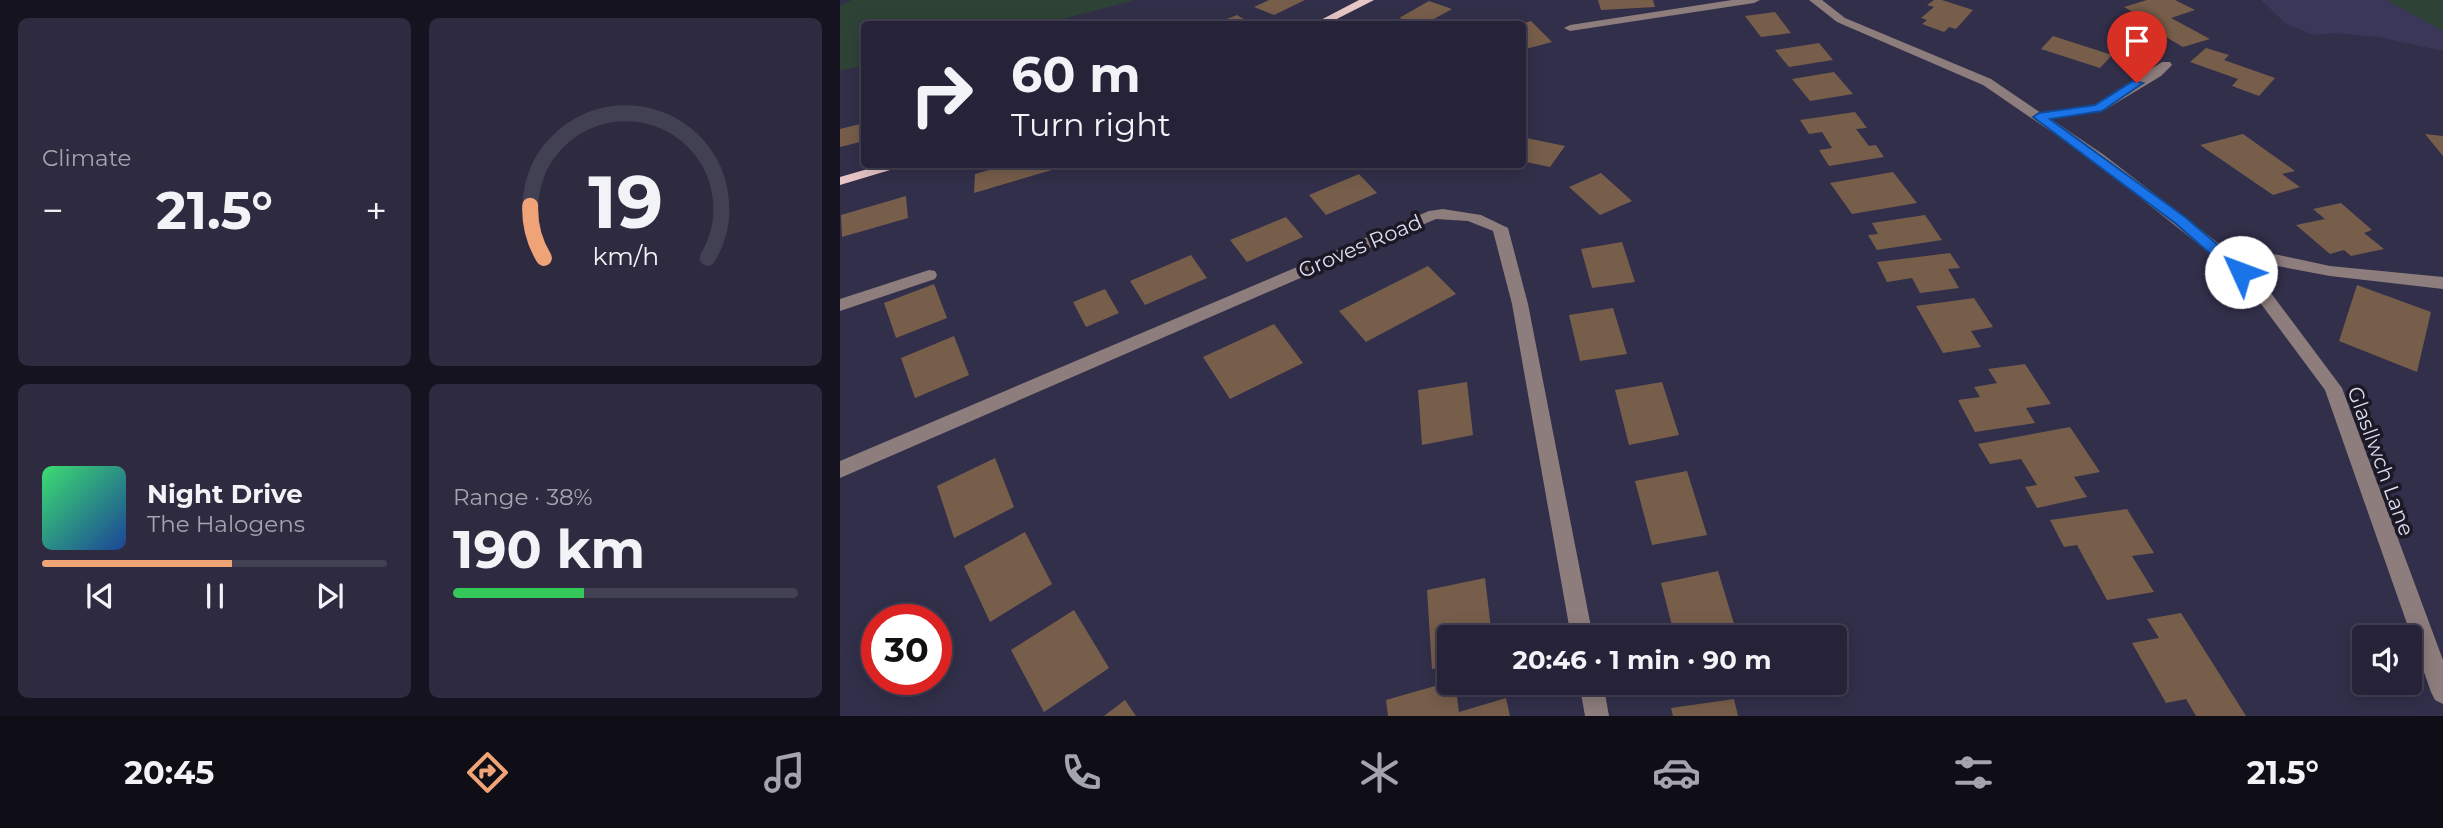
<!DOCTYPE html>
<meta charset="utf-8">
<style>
body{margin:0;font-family:Montserrat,sans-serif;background:#2e2b40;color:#f1f3f6;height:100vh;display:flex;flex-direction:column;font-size:26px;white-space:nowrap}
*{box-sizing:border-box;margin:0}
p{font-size:23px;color:#a4a4ae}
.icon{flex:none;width:38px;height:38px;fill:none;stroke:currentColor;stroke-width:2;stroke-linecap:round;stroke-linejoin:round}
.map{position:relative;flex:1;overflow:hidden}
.drawer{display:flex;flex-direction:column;gap:18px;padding:18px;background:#15131f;width:840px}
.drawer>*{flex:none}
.guide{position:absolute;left:21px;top:21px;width:665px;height:147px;border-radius:7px;box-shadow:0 4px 18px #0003,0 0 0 2px #424053;background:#262338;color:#f1f3f6;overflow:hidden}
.tools{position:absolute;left:1512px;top:625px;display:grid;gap:14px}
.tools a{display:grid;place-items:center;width:70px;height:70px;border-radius:7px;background:#262338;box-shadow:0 4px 18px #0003,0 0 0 2px #424053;font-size:35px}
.speed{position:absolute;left:21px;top:604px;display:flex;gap:14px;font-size:35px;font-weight:700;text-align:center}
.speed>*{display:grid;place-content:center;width:91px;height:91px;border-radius:50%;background:#262338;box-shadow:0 4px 18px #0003,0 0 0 2px #424053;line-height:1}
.speed .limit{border:10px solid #d22;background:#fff;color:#111}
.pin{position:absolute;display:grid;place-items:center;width:60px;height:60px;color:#fff;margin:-72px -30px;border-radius:50% 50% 50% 0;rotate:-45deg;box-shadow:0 0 7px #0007}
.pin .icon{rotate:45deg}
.me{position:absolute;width:77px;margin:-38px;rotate:313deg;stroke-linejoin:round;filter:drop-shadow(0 0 5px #0008)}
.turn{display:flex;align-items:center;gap:24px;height:147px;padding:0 35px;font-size:32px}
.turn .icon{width:91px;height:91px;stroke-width:2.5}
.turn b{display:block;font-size:49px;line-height:60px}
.big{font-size:52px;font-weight:700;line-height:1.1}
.drawer .widget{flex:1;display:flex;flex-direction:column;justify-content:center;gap:10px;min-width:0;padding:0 24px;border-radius:10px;background:#2e2b40}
.drawer .dial{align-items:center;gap:0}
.dial svg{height:182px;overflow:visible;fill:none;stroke:#424053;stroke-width:7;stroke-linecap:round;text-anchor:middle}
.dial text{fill:#f1f3f6;stroke:none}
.song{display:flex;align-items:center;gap:21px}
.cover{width:84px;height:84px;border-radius:10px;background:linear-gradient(135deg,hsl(140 70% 55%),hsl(220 70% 35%))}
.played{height:7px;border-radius:4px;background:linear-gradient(90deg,#efa377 55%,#424053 55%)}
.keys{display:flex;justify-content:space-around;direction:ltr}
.heat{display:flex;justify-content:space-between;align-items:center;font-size:38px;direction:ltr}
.charge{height:10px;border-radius:5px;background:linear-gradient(90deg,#34c759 38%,#424053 0)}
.drawer .tiles{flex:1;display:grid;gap:18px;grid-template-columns:repeat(2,1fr)}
.trip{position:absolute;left:597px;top:625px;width:410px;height:70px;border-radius:7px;background:#262338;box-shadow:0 4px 18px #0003,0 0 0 2px #424053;font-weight:700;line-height:70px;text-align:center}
.menu{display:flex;height:112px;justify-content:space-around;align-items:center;background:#0f0e16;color:#a4a4ae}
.menu .icon{width:49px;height:49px}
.menu .active{color:#efa377}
.menu b{font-size:32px;color:#f1f3f6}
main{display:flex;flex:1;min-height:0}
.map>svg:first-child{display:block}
.built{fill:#3b3758}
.green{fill:#2e4336}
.building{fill:#775e4b}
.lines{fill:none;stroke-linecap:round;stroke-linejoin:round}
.minor{fill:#8d7d7c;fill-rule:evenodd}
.major{fill:#e7c6c5;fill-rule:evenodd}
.route{fill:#1a73e8;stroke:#114b97;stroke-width:2}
.labels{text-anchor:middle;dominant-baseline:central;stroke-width:7;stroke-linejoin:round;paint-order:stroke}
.street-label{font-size:21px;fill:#dfddef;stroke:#1a1925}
</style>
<main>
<section class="drawer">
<div class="tiles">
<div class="widget"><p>Climate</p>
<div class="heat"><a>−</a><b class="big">21.5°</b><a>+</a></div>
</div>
<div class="widget dial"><svg viewBox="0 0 100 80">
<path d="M14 69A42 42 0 1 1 86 69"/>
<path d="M14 69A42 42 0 0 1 8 46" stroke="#efa377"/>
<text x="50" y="56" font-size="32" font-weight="700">19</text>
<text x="50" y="72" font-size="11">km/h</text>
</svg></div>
<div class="widget">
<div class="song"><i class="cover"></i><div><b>Night Drive</b><p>The Halogens</p></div></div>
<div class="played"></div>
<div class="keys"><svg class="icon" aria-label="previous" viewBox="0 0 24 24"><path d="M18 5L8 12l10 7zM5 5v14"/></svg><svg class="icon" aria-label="pause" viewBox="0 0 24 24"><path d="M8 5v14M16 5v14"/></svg><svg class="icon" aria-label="next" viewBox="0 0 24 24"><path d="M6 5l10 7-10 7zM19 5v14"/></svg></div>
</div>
<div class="widget"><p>Range · 38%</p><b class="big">190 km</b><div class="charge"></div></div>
</div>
</section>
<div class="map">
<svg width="1603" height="716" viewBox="0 0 1603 716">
<rect width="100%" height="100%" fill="#322f4a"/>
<path class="built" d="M1421,0h182v51l-64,-14 -46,-4 -20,2 -28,-12z"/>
<path class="green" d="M12,0h282l-89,24h-181v41l-24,6v-65z
M1547,0h56v31z"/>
<path class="building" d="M429,0h36l-31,15 -20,-8z
M758,0h55l2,7 -54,3z
M1094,0h8l31,10 -17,19 -7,-2 -5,5 -22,-8 5,-4 -6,-2 13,-11 -7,-2z
M1307,0h28l20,10 -24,8 39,21 -27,8 -51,-30 6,-2 -14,-8z
M589,1l23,8 -27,15 -26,-6z
M935,12l16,21 -30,4 -16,-21z
M397,15l15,9h-38z
M691,21l21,21 -30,8v-26z
M1213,36l59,19 -12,13 -59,-19z
M979,43l14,17 -44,7 -14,-17z
M1366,48l23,7 -5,5 51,18 -16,18 -27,-10 6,-7 -48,-17z
M994,72l19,22 -43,7 -18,-22z
M1015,112l12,16 -11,1 13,17 7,-1 8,12 -55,9 -10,-16 13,-2 -10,-16 -13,2 -9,-14z
M24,123v18l-24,6v-18z
M1403,134l52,37 -13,3 18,13 -27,8 -73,-50z
M1585,134l18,2v20z
M682,137l19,4 24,5 -15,21 -28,-6z
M170,164h59v1l-95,28 1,-19z
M1053,172l24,31 -65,11 -22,-31z
M761,173l31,28 -32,14 -31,-28z
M519,174l18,19 -51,22 -17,-20z
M66,196l2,22 -66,19 -1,-22z
M1501,203l31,27 -8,3 20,16 -33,7 -7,-6 -14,4 -34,-29 29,-6 -12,-10z
M1085,215l17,25 -65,10 -9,-15 10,-1 -6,-11z
M446,217l17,20 -56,25 -17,-22z
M782,242l13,40 -43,6 -11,-39z
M1110,253l10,15 -12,1 11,19 -39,5 -8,-15 -25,4 -10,-20z
M351,255l16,23 -62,27 -15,-24z
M588,266l28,28 -90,48 -27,-31z
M94,284l13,34 -51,20 -12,-35z
M1517,285l74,27 -14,60 -78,-31z
M265,289l14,24 -33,14 -13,-25z
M1134,298l19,29 -22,4 10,16 -38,6 -27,-47z
M773,308l14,46 -47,7 -11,-46z
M434,324l29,39 -73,36 -27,-42z
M114,336l15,39 -54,23 -14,-40z
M1185,364l26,40 -25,4 9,15 -60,9 -17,-32 22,-3 -6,-10 23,-4 -9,-14z
M627,382l6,53 -51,10 -4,-55z
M822,382l17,53 -50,10 -14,-55z
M1230,427l30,45 -26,5 13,20 -50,11 -12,-21 12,-2 -16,-26 -31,5 -12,-20z
M155,458l19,49 -60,31 -17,-52z
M847,471l20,64 -55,10 -17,-64z
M1287,509l27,44 -22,3 22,36 -47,8 -30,-55 -13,2 -14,-27z
M185,532l27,52 -62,38 -26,-56z
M878,571l20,66h-63l-14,-54z
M645,578l7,59h-43v29l-17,3 -5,-79z
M234,610l35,58 -65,44 -33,-62z
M1341,613l65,103h-50l-10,-17 -20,4 -34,-60 27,-5 -12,-19z
M609,682h6l4,30 47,-14 4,18h-122l-2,-16z
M894,699l4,17h-65l-2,-8z
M285,700l11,16h-32z"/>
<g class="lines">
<path class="minor" d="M892,0h28l-6,3 -184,28 -6,-3 6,-3z
M969,0h13l23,18 146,61 50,34 53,-8 68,-43h8l2,3 -11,11 -58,35 -52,8 53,36 118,91 33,4 75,16 113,11v12l-113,-13 -95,-18 30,27 77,103 101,272v44l-8,-4 -4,-8 -106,-302 -72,-97 -41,-38 -118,-94 -111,-76 -146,-63z
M603,209l38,6 27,13 20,76 65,333h-22l-59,-333 -19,-73 -25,-10 -32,-2 -596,259v-17l589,-250z
M89,270l6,1 2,4 -2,4 -95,32v-12z
M739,682h24l6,34h-24z"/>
<path class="major" d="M519,0h15l-47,24h-14z
M45,164h25l-70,21v-8z"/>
</g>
<path class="route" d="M1293,81l10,2 -41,28 -52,8 135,98 61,52 2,3 -2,4h-10l-61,-53 -142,-106 6,-4 56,-8z"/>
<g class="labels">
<g class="street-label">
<text transform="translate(520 246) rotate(-23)">Groves Road</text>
<text transform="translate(1541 461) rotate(70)">Glasllwch Lane</text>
</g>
</g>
</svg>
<div class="tools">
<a><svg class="icon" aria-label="sound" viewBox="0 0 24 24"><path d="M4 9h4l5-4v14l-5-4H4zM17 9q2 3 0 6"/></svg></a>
</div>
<div class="speed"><div class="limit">30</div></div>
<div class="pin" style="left:1297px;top:83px;background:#d93025"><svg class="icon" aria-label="arrive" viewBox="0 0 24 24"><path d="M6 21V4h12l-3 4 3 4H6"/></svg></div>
<svg class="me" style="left:1401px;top:272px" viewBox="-20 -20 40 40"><circle r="19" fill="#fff"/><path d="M0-13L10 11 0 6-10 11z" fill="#1a73e8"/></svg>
<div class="trip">20:46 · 1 min · 90 m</div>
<div class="guide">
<div class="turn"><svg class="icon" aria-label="right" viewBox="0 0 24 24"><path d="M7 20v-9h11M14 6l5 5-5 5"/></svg><div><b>60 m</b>Turn right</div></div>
</div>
</div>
</main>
<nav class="menu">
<b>20:45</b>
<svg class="icon active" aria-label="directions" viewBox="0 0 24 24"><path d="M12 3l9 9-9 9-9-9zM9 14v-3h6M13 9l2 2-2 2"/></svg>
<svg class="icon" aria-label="music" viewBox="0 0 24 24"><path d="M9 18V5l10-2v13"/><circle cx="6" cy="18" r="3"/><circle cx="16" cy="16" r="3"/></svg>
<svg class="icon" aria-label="phone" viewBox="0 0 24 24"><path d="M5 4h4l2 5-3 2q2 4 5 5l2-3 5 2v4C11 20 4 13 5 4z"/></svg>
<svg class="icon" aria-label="climate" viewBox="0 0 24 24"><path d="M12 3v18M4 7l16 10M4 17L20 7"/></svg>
<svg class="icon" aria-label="car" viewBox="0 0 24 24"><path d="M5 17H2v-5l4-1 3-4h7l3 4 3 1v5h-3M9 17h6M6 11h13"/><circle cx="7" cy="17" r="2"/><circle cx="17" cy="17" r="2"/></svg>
<svg class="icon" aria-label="filters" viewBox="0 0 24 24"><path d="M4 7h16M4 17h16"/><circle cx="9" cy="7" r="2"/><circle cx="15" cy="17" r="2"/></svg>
<b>21.5°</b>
</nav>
